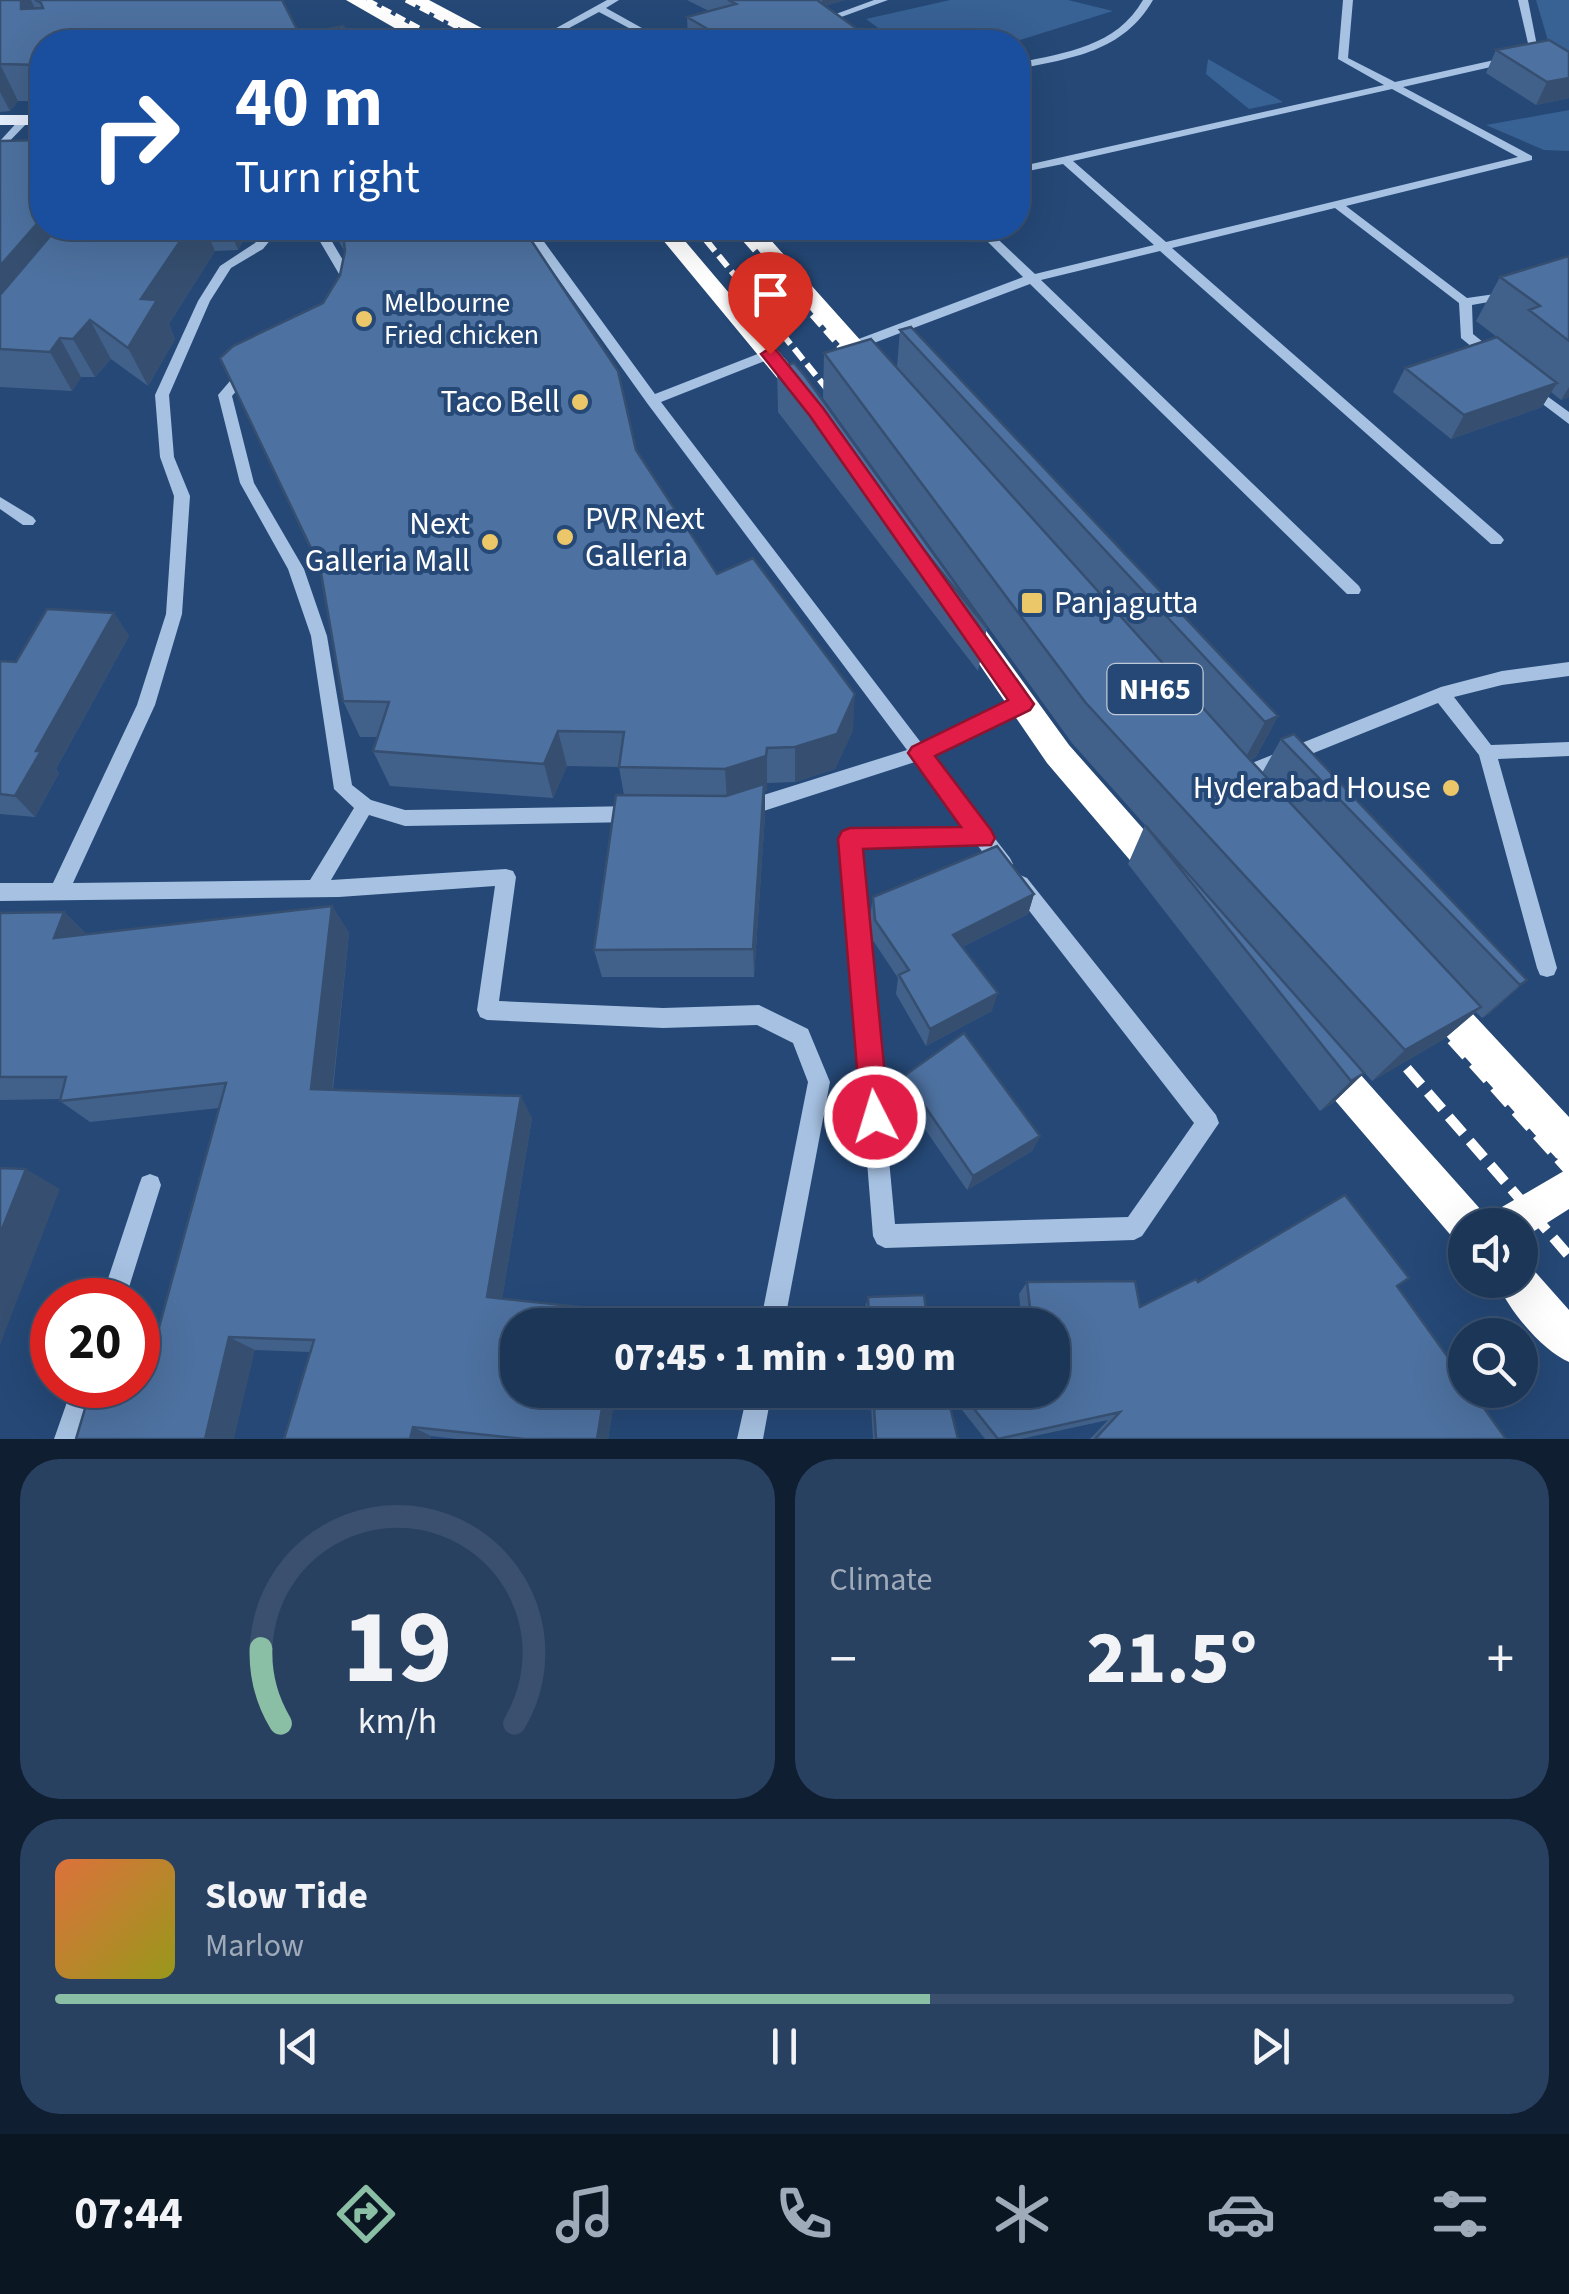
<!DOCTYPE html>
<meta charset="utf-8">
<style>
body{margin:0;font-family:"Source Sans 3",sans-serif;background:#294161;color:#f1f3f6;height:100vh;display:flex;flex-direction:column;font-size:38px;white-space:nowrap}
*{box-sizing:border-box;margin:0}
p{font-size:32px;color:#a0abba}
.icon{flex:none;width:55px;height:55px;fill:none;stroke:currentColor;stroke-width:2;stroke-linecap:round;stroke-linejoin:round}
.map{position:relative;height:1439px;overflow:hidden}
.drawer{display:flex;flex-direction:column;gap:20px;padding:20px;background:#0f1e30;flex:1}
.drawer>*{flex:none}
.hud{position:absolute;left:30px;top:30px;width:1000px;height:210px;border-radius:40px;box-shadow:0 10px 40px #0002,0 0 0 2px #3a506e;background:#1a4fa0;color:#fff;overflow:hidden}
.buttons{position:absolute;left:1448px;top:1208px;display:grid;gap:20px}
.buttons a{display:grid;place-items:center;width:90px;height:90px;border-radius:50%;background:#1c3658;box-shadow:0 10px 40px #0002,0 0 0 2px #3a506e;font-size:50px}
.speed{position:absolute;left:30px;top:1278px;display:flex;gap:20px;font-size:50px;font-weight:700;text-align:center}
.speed>*{display:grid;place-content:center;width:130px;height:130px;border-radius:50%;background:#1c3658;box-shadow:0 10px 40px #0002,0 0 0 2px #3a506e;line-height:1}
.speed .limit{border:15px solid #d22;background:#fff;color:#111}
.pin{position:absolute;display:grid;place-items:center;width:85px;height:85px;color:#fff;margin:-102px -42px;border-radius:50% 50% 50% 0;rotate:-45deg;box-shadow:0 0 10px #0007}
.pin .icon{rotate:45deg}
.me{position:absolute;width:110px;margin:-55px;rotate:355deg;stroke-linejoin:round;filter:drop-shadow(0 0 8px #0008)}
.turn{display:flex;align-items:center;gap:35px;height:210px;padding:0 40px;font-size:45px}
.turn .icon{width:130px;height:130px;stroke-width:2.5}
.turn b{display:block;font-size:70px;line-height:85px}
.big{font-size:75px;font-weight:800;line-height:1.1}
.drawer .tile{flex:1;display:flex;flex-direction:column;justify-content:center;gap:15px;min-width:0;padding:0 35px;border-radius:40px;background:#294161}
.drawer .dial{align-items:center;gap:0}
.dial svg{height:260px;overflow:visible;fill:none;stroke:#3a506e;stroke-width:7;stroke-linecap:round;text-anchor:middle}
.dial text{fill:#f1f3f6;stroke:none}
.song{display:flex;align-items:center;gap:30px}
.cover{width:120px;height:120px;border-radius:15px;background:linear-gradient(135deg,hsl(20 70% 55%),hsl(60 70% 35%))}
.played{height:10px;border-radius:5px;background:linear-gradient(90deg,#8abfa5 60%,#3a506e 60%)}
.keys{display:flex;justify-content:space-around;direction:ltr}
.heat{display:flex;justify-content:space-between;align-items:center;font-size:55px;direction:ltr}
.drawer .tiles{flex:1;display:grid;gap:20px;grid-template-columns:1fr 1fr}
.tile:last-child{grid-column:span 2}
.trip{position:absolute;left:500px;top:1308px;width:570px;height:100px;border-radius:40px;background:#1c3658;box-shadow:0 10px 40px #0002,0 0 0 2px #3a506e;font-weight:800;line-height:100px;text-align:center}
.tabs{display:flex;height:160px;justify-content:space-around;align-items:center;background:#0b1623;color:#a0abba}
.tabs .icon{width:70px;height:70px}
.tabs .on{color:#8abfa5}
.tabs b{font-size:45px;color:#f1f3f6}
.map>svg:first-child{display:block}
.green{fill:#386194}
.lines{fill:none;stroke-linecap:round;stroke-linejoin:round}
.minor{fill:#a6c1e2;fill-rule:evenodd}
.major{fill:#e4edfc;fill-rule:evenodd}
.highway{fill:#fff;fill-rule:evenodd}
.rail-far2{stroke:#fff;stroke-width:5;stroke-dasharray:11 5;stroke-linecap:butt}
.rail-far1{stroke:#fff;stroke-width:6;stroke-dasharray:14 6;stroke-linecap:butt}
.rail{stroke:#fff;stroke-width:10;stroke-dasharray:22 10;stroke-linecap:butt}
.wall{fill:#42618a}
.shaded-wall{fill:#364f70}
.building{fill:#4d71a0;stroke:#364f70;stroke-width:2.5}
.route{fill:#e11d48;stroke:#92132f;stroke-width:2.5}
.poi-dot{fill:#ecc76a;stroke:#254876;stroke-width:4}
.labels{text-anchor:middle;dominant-baseline:central;stroke-width:8;stroke-linejoin:round;paint-order:stroke}
.far-poi-label{font-size:28px;fill:#fff;stroke:#254876;text-anchor:start}
.shield{fill:#254876;stroke:#bec8d6;stroke-width:2.5}
.shield-label{font-size:30px;font-weight:bold;fill:#fff}
.poi-label{font-size:32px;fill:#fff;stroke:#254876;text-anchor:end}
</style>
<div class="map">
<svg width="1569" height="1439" viewBox="0 0 1569 1439">
<rect width="100%" height="100%" fill="#254876"/>
<path class="green" d="M950,0h118l45,11 -99,31h-117l-31,-23z
M1536,0h33v68l-18,-17z
M1208,59l75,43 -34,7 -43,-35z
M1569,110v41l-25,-1 -58,-25z"/>
<g class="lines">
<path class="minor" d="M607,0h12l-13,8 61,34h-12l-56,-30 -56,30h-12z
M874,0h14l-55,20 -8,-2z
M1143,0h10c-30,52 -81,58 -135,69v-6c48,-11 98,-16 125,-63z
M1343,0h10l-5,58 47,24 135,-30 -12,-52h10l11,56 -136,31 129,69v4l-186,46 121,92 49,-7v6l-44,8 1,29 26,21v6h-10l-28,-23 -2,-35 -124,-95 -163,40 329,288 3,4 -3,4h-10l-331,-293 -119,29 318,306 2,4 -2,4h-12l-317,-310 -172,65h-10v-6l175,-66 -49,-49h12l49,46 119,-29 -91,-81 -45,9v-6l366,-82 -46,-26zM1392,89l126,68 -352,85 -93,-81z
M21,118l9,2 -30,31v-10z
M268,228h12l-17,21 -32,19 -21,33 -41,94 5,62 16,39 -8,118 -27,91 -82,178 237,-3 44,-72 -20,-19 -23,-153 -23,-67 -48,-86 -22,-88 24,-28h10v6l-20,23 22,87 50,86 23,67 25,149 19,15 34,10 230,-4 7,2 2,6 -2,6 -7,2 -230,4 -36,-11 -38,65 175,-11 7,2 3,6 -17,124 164,7 96,-3 49,24 22,53 -46,243h-24l48,-243 -15,-39 -36,-18 -94,3 -176,-8 -7,-3 -3,-7 18,-124 -156,11 -339,4v-18h53l84,-178 29,-91 8,-118 -14,-39 -5,-62 43,-94 22,-35 35,-23z
M312,228h12l30,51 -2,13 -11,-3 1,-10z
M522,228h12l121,166 110,-43h10v6l-114,45 261,342 94,-45h12l3,5 -3,5 -97,47 79,102 3,6 -3,6c-16,5 -23,-13 -32,-24l-118,1 35,377 233,-7 66,-94 -181,-233 -3,-6 3,-6 7,-3 7,3 189,237 3,8 -77,113 -8,4 -249,8 -8,-4 -4,-8 -32,-397 2,-6 7,-2 116,-1 -51,-68 -170,55 -7,-2 -2,-6 2,-6 169,-53 -260,-347z
M1529,383l40,29v12l-45,-34v-6z
M0,497l33,20 3,4 -3,4h-10l-23,-16z
M1569,662v14l-67,9 -48,12 37,48 78,-3v14l-71,3 59,209 -3,7 -7,2 -7,-2 -3,-7 -58,-213 -41,-52 -194,78 -6,2 -6,-2 -3,-5 3,-5 209,-84 61,-16z
M150,1174l8,3 3,8 -36,115h-24l38,-115 3,-8z
M73,1385h24l-17,54h-26z
M748,1390h24l-9,49h-26z"/>
<path class="major" d="M0,115h42v10h-42z"/>
<path class="highway" d="M346,0h20l74,42h-21z
M408,0h21l79,42h-21z
M653,228h21l138,163 4,5 -4,5h-16z
M739,228h21l127,142 4,5 -4,5h-16z
M961,607l10,3 98,135 107,121 4,10 -4,10 -12,4 -12,-4 -105,-123 -100,-146 4,-7z
M1432,979l12,4 125,134v47l-13,-6 -136,-151 -6,-12 6,-12z
M1322,1040l13,6 147,165 6,14h-23v19l-11,-5 -145,-169 -5,-12 5,-12z
M1569,1168v41l-49,31v-15h-31l6,-14z
M1520,1261l10,5 39,44v52c-28,-12 -62,-54 -73,-82h24z"/>
<path class="rail-far2" d="M367,0l78,42
M406,0l80,42
M696,228l12,14
M736,228l12,14"/>
<path class="rail-far1" d="M706,240l134,165
M746,240l112,127"/>
<path class="rail" d="M1430,1016l139,155
M1386,1044l183,212"/>
</g>
<path class="wall" d="M0,0h282l18,35 -258,7v59h-24l-8,10 -10,1z
M687,0h157l-19,6 50,36h-181l-6,-3 -1,-22 22,-6z
M1496,50l73,2v46l-33,7 -50,-32z
M0,141l42,87h214l-1,1h-6l-11,21 -23,1 -46,73 6,15 -27,47 -37,-27 -16,18h-14l-9,14 -72,-4z
M331,228h192l113,222 81,124 136,156 -18,39 -40,13 -28,1v8h-2v24l-11,162h-152l-8,-27 30,-155 -5,-28 -52,-1 -14,32 -163,-12 -17,-35 5,-14h-18l-17,-36 -22,-129 -101,-214 103,-55 17,-28 5,-23z
M1569,256v141l-8,3 -10,-8 -9,15 -91,32 -58,-47 12,-24 92,-31 -21,-16 24,-44z
M900,330l378,386 -22,41 -6,3 12,13 19,-34 246,241 -38,34 -7,4 -6,-6 -32,27 -72,42 -162,-182 154,174 -31,30 -13,8 -192,-247 17,-39 -73,-82 -249,-345 1,-45 73,14z
M777,368l210,260 -9,43 -200,-259z
M114,613l15,23 -73,133 3,4 -24,44 -35,-3v-151l16,-1z
M1034,894l-6,20 -66,33 30,64 -66,35 -30,-52 2,-16 -26,-39 -2,-22 3,-20z
M332,906l17,27 -16,157 199,28 -30,181 116,12 8,14h-108l98,65 -8,49h-151l-26,-3 -1,3 -120,-87 -55,-2 -111,32 75,-274 -129,14 -30,-21v-2l-60,1v-187l64,-1 22,22z
M904,1076l136,60 -8,15 -65,39 -67,-97z
M1027,1282l113,25 58,-25 199,4 109,153h-416l18,-19 -87,19h-36l-38,-48 11,48h-85l-3,-49h182v-65h-30l-3,-31z
M868,1297l60,28h-62l-1,-17z"/>
<path class="shaded-wall" d="M21,0h10l16,34 -26,-25z
M822,0h22l-22,7z
M0,64l18,37 -8,10 -10,-19z
M1569,78v20l-33,7 11,-23z
M42,218v10h45l-87,100v-62z
M189,228h16l10,23 -46,73 6,15 -27,47 -20,-38 13,-49z
M229,228h19l-10,22z
M90,320l21,39 -16,18 -22,-38z
M60,338l21,39 -9,14 -22,-39z
M1557,383l-15,24 -91,32 13,-24z
M1569,387v10l-8,3z
M114,613l15,23 -73,133 3,4 -24,44 -20,-21 21,-45z
M855,694l-2,36 -18,39 -40,13v-35z
M1278,716l-22,41 -13,5 22,-40z
M558,731l9,35 -14,32 -9,-34z
M767,748v43h-2v24l-11,162 -1,-28 -26,-146 -2,-34z
M1034,894l-6,20 -80,40 5,-19z
M332,906l17,27 -19,178 -19,-22z
M64,912l27,27 -37,-1z
M1527,980l-38,34 -7,4 38,-33z
M998,993l-6,18 -66,35 4,-17z
M1481,1007l-37,32 -72,42 33,-31z
M1364,1073l-31,30 -13,8 31,-30z
M521,1096l11,22 -32,194 -13,-15z
M1040,1136l-8,15 -65,39 6,-14z
M26,1169l34,20 -60,156v-111z
M618,1311l8,14h-10z
M229,1337l26,13 -21,89h-29z
M605,1390h11l-8,49h-11z
M413,1427l18,9 -1,3h-20z"/>
<path class="building" d="M0,0h21v9l22,-1 -2,-5 -6,-3h247l18,35 43,-9 10,16h-311v23l-42,-1z
M728,0h89l58,42h-145l-43,-25 49,-13z
M1549,40l20,12v26l-22,4 -51,-32z
M42,140v78l-42,48v-125z
M57,228h132l-48,71 16,1 -29,48 -38,-28 -17,19 -13,-1 -10,14 -50,-3v-54z
M340,228h183l95,143 18,79 81,124 36,-16 102,136 -18,40 -42,13 -28,1 -1,8 -41,13 -106,-2 5,-35 -66,-1 -14,33 -171,-13 16,-49 -46,-1 -23,-134 -100,-209 13,-12 90,-43 17,-28 5,-24 -2,-18z
M1569,256v85l-40,-31 11,-4 -40,-29z
M911,327l367,389 -13,6 -365,-392z
M1497,337l60,46 -93,32 -59,-47z
M871,339l369,410 241,258 -76,43 -320,-348 -261,-349z
M794,363l11,13 182,252 -210,-260z
M47,609l67,4 -78,138h5l-26,45 -15,-2v-131l1,-2 15,1z
M1294,734l233,246 -7,5 -239,-246z
M764,784l-11,165 -159,1 22,-155 110,1z
M1145,825l219,248 -13,8z
M997,846l37,48 -81,41 45,58 -68,36 -31,-54 10,-5 -34,-50 -2,-23z
M332,906l-21,183 210,7 -34,201 131,14 -2,14h-98v65h87l-8,49h-72l-112,-12 -3,12h-126l30,-99 -85,-3 -24,102h-129l16,-54h46v-3h6l82,-299 -166,18 6,-24h-66v-164l64,-1 -10,26z
M964,1033l76,103 -67,40 -69,-100z
M0,1168l26,1 -26,65z
M1345,1195l64,83 -12,8 68,95v9h6l35,49h-411l25,-27 -122,27 -39,-49h93v-65h-20l-5,-43 108,-1 5,26 56,-28 2,3z
M924,1295l4,30h-59l-1,-28z
M873,1390h73l12,49h-82z"/>
<path class="route" d="M770,348l6,2 47,58 211,296 -4,6 -95,46 56,74 4,8 -4,7 -128,4 26,268 -4,10 -10,4 -10,-4 -4,-10 -23,-278 4,-8 8,-3 111,-1 -53,-74 4,-6 96,-47 -198,-284 -49,-62z"/>
<g class="poi-dot">
<circle cx="364" cy="319" r="10"/>
<circle cx="580" cy="402" r="10"/>
<circle cx="565" cy="537" r="10"/>
<circle cx="490" cy="542" r="10"/>
<rect x="1020" y="591" width="24" height="24" rx="5"/>
<circle cx="1451" cy="788" r="10"/>
</g>
<g class="labels">
<g class="far-poi-label">
<text x="384" y="303">Melbourne<tspan x="384" dy="32">Fried chicken</tspan></text>
</g>
<rect class="shield" x="1107.5" y="664" width="95" height="50" rx="8"/>
<g class="shield-label">
<text x="1155" y="689">NH65</text>
</g>
<g class="poi-label">
<text x="560" y="402">Taco Bell</text>
<text x="585" y="519" text-anchor="start">PVR Next<tspan x="585" dy="37">Galleria</tspan></text>
<text x="470" y="524">Next<tspan x="470" dy="37">Galleria Mall</tspan></text>
<text x="1054" y="603" text-anchor="start">Panjagutta</text>
<text x="1431" y="788">Hyderabad House</text>
</g>
</g>
</svg>
<div class="buttons">
<a><svg class="icon" aria-label="sound" viewBox="0 0 24 24"><path d="M4 9h4l5-4v14l-5-4H4zM17 9q2 3 0 6"/></svg></a>
<a><svg class="icon" aria-label="search" viewBox="0 0 24 24"><circle cx="10" cy="10" r="6"/><path d="M15 15l6 6"/></svg></a>
</div>
<div class="speed"><div class="limit">20</div></div>
<div class="pin" style="left:770px;top:354px;background:#d93025"><svg class="icon" aria-label="arrive" viewBox="0 0 24 24"><path d="M6 21V4h12l-3 4 3 4H6"/></svg></div>
<svg class="me" style="left:875px;top:1117px" viewBox="-20 -20 40 40"><circle r="17" fill="#e11d48" stroke="#fff" stroke-width="3"/><path d="M0-11L8 9 0 5-8 9z" fill="#fff"/></svg>
<div class="trip">07:45 · 1 min · 190 m</div>
<div class="hud">
<div class="turn"><svg class="icon" aria-label="right" viewBox="0 0 24 24"><path d="M7 20v-9h11M14 6l5 5-5 5"/></svg><div><b>40 m</b>Turn right</div></div>
</div>
</div>
<section class="drawer">
<div class="tiles">
<div class="tile dial"><svg viewBox="0 0 100 80">
<path d="M14 69A42 42 0 1 1 86 69"/>
<path d="M14 69A42 42 0 0 1 8 46" stroke="#8abfa5"/>
<text x="50" y="56" font-size="32" font-weight="700">19</text>
<text x="50" y="72" font-size="11">km/h</text>
</svg></div>
<div class="tile"><p>Climate</p>
<div class="heat"><a>−</a><b class="big">21.5°</b><a>+</a></div>
</div>
<div class="tile">
<div class="song"><i class="cover"></i><div><b>Slow Tide</b><p>Marlow</p></div></div>
<div class="played"></div>
<div class="keys"><svg class="icon" aria-label="previous" viewBox="0 0 24 24"><path d="M18 5L8 12l10 7zM5 5v14"/></svg><svg class="icon" aria-label="pause" viewBox="0 0 24 24"><path d="M8 5v14M16 5v14"/></svg><svg class="icon" aria-label="next" viewBox="0 0 24 24"><path d="M6 5l10 7-10 7zM19 5v14"/></svg></div>
</div>
</div>
</section>
<nav class="tabs">
<b>07:44</b>
<svg class="icon on" aria-label="directions" viewBox="0 0 24 24"><path d="M12 3l9 9-9 9-9-9zM9 14v-3h6M13 9l2 2-2 2"/></svg>
<svg class="icon" aria-label="music" viewBox="0 0 24 24"><path d="M9 18V5l10-2v13"/><circle cx="6" cy="18" r="3"/><circle cx="16" cy="16" r="3"/></svg>
<svg class="icon" aria-label="phone" viewBox="0 0 24 24"><path d="M5 4h4l2 5-3 2q2 4 5 5l2-3 5 2v4C11 20 4 13 5 4z"/></svg>
<svg class="icon" aria-label="climate" viewBox="0 0 24 24"><path d="M12 3v18M4 7l16 10M4 17L20 7"/></svg>
<svg class="icon" aria-label="car" viewBox="0 0 24 24"><path d="M5 17H2v-5l4-1 3-4h7l3 4 3 1v5h-3M9 17h6M6 11h13"/><circle cx="7" cy="17" r="2"/><circle cx="17" cy="17" r="2"/></svg>
<svg class="icon" aria-label="filters" viewBox="0 0 24 24"><path d="M4 7h16M4 17h16"/><circle cx="9" cy="7" r="2"/><circle cx="15" cy="17" r="2"/></svg>
</nav>
